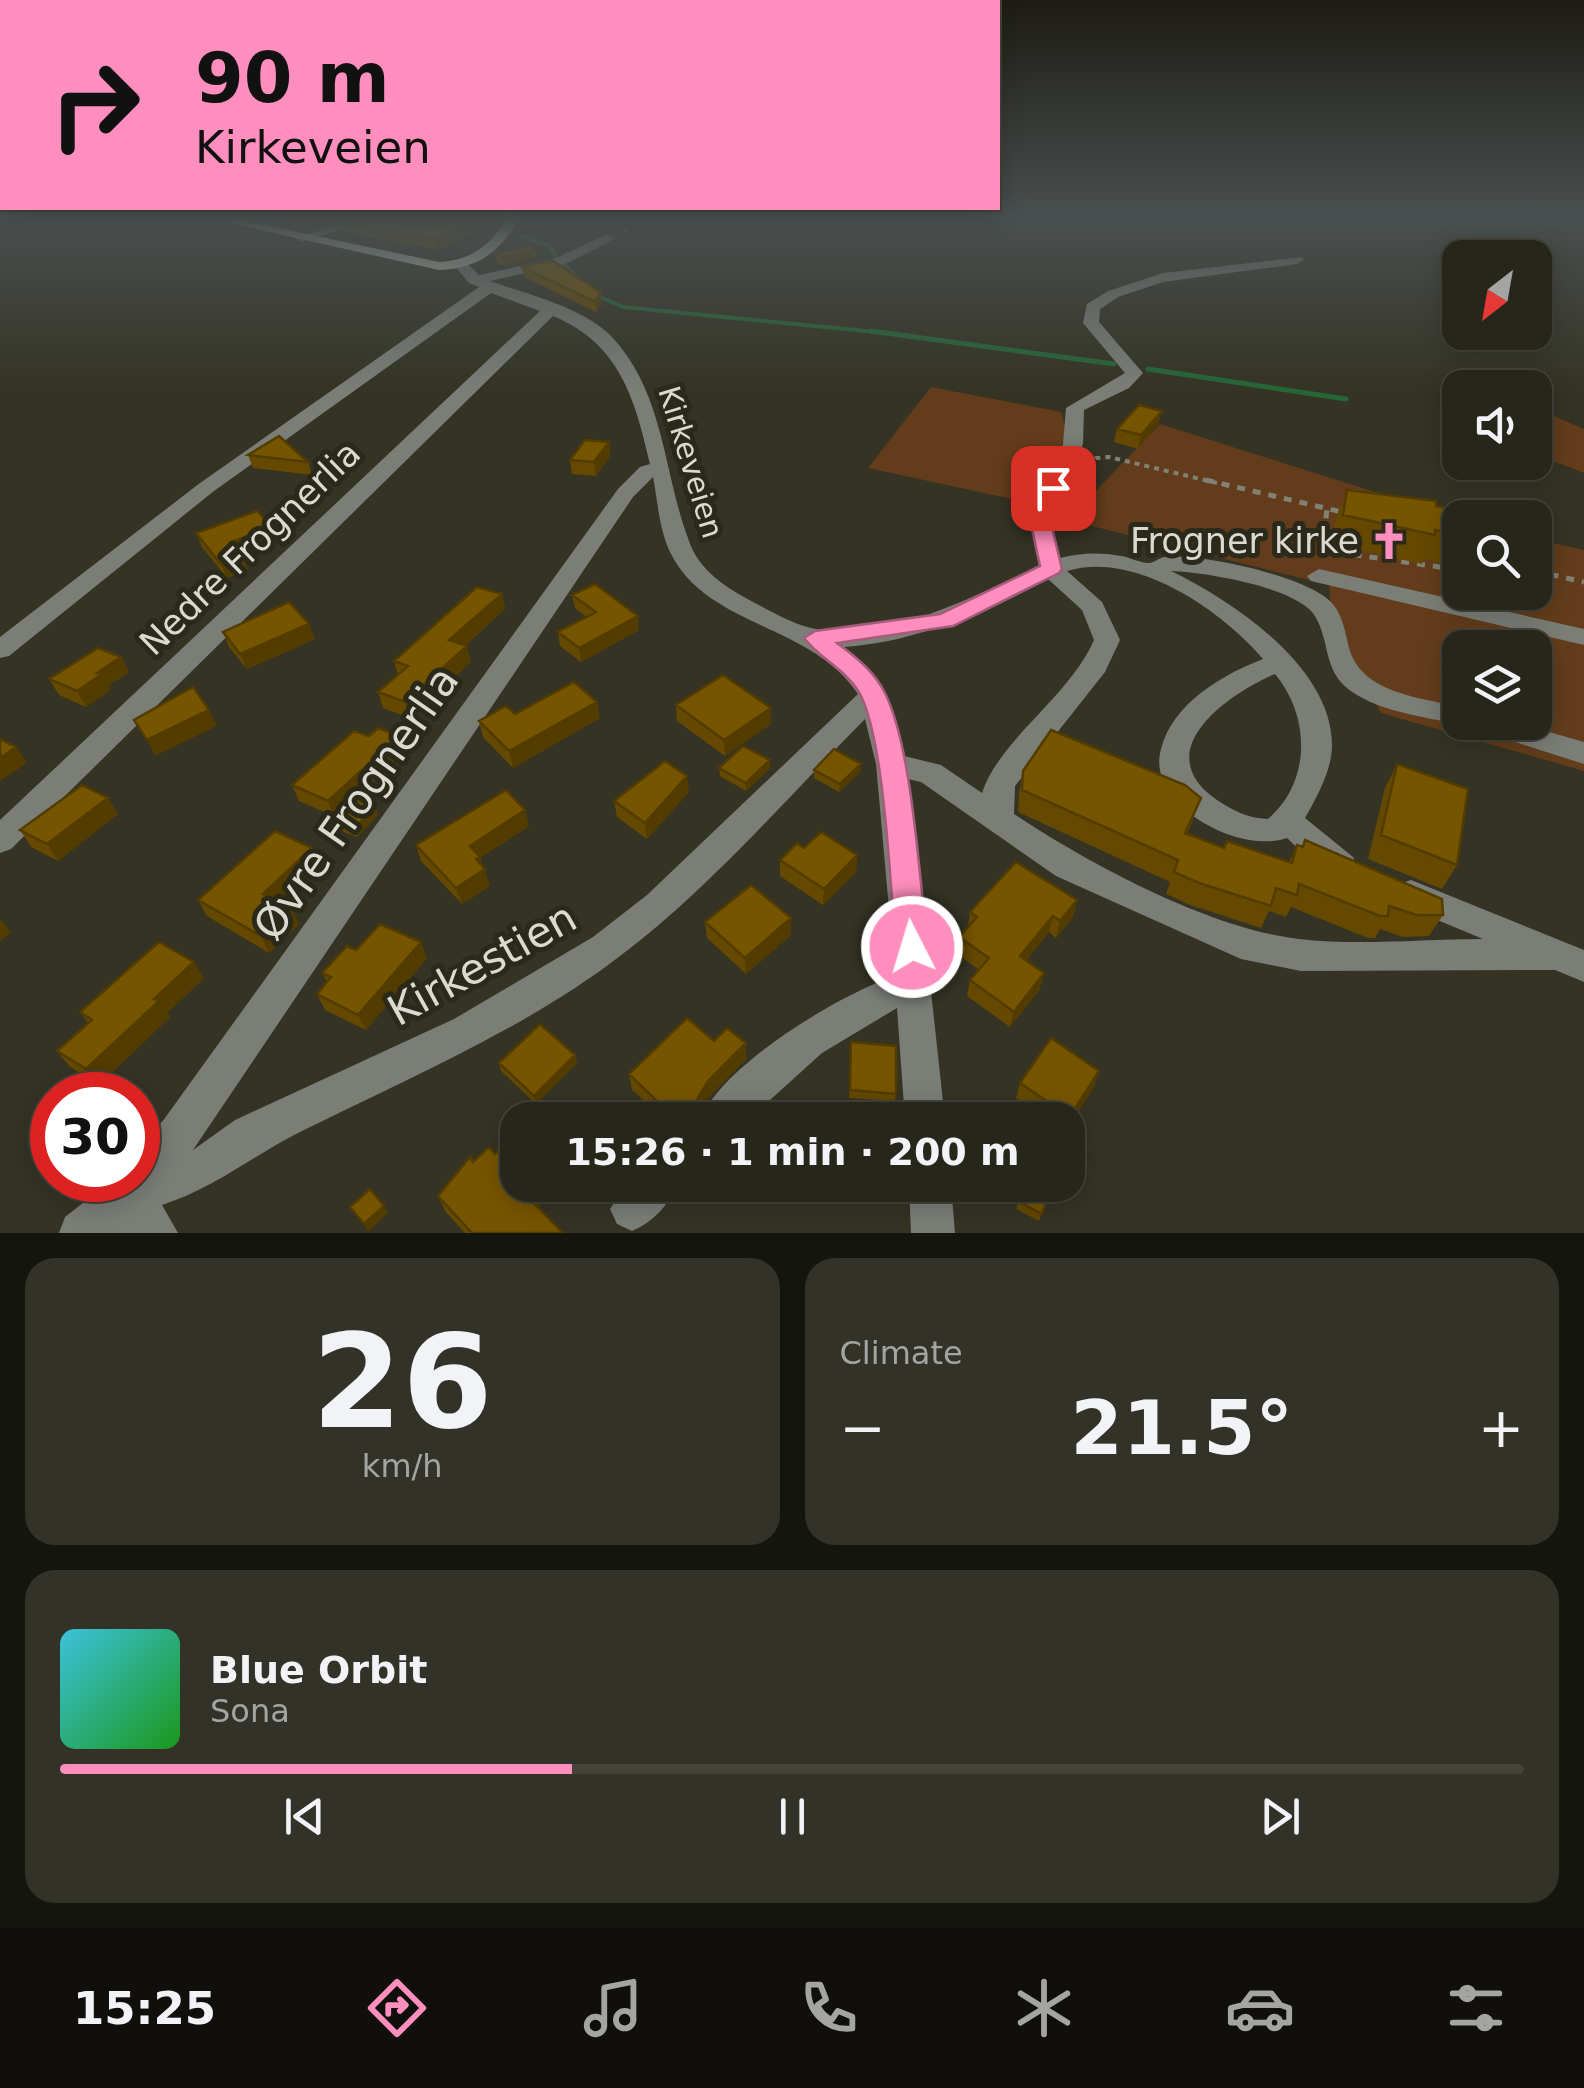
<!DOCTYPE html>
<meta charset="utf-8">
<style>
body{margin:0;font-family:"DejaVu Sans",sans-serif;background:#333228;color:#f1f3f6;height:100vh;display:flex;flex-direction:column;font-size:38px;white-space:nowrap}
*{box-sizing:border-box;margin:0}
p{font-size:32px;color:#a4a5a3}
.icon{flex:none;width:55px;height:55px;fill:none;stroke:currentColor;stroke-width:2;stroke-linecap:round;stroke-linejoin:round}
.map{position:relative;height:1233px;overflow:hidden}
.panel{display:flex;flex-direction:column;gap:25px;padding:25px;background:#15150f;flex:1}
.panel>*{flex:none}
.hud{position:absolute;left:0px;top:0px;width:1000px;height:210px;box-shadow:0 5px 25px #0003,0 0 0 2px #43433a;background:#fe8ebd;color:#111;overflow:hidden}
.needle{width:65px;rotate:211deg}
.buttons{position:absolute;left:1442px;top:240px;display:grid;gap:20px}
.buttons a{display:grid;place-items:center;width:110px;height:110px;border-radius:20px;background:#27261b;box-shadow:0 5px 25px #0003,0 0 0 2px #43433a;font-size:50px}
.speed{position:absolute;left:30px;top:1072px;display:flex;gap:20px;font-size:50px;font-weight:700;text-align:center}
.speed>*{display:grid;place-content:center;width:130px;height:130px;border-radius:50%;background:#27261b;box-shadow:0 5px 25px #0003,0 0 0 2px #43433a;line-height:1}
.speed .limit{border:15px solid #d22;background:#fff;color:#111}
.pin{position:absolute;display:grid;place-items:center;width:85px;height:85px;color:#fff;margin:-42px;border-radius:20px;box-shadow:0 5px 15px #0006}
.me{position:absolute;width:110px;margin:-55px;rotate:355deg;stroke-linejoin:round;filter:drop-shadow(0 0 8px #0008)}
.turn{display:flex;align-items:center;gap:35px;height:210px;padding:0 30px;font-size:45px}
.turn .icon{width:130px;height:130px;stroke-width:2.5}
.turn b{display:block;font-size:70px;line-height:85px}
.big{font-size:75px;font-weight:700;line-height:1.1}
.panel .widget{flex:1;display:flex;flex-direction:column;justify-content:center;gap:15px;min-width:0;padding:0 35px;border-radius:30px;background:#333228}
.panel .dial{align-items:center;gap:0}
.dial b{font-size:130px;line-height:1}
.song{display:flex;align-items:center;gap:30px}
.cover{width:120px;height:120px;border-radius:15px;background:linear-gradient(135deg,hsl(190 70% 55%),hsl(120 70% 35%))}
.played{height:10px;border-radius:5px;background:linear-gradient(90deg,#fe8ebd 35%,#43433a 35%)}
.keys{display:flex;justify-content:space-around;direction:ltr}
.heat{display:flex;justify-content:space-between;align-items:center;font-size:55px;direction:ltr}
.panel .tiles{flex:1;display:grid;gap:25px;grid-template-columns:1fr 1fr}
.widget:last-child{grid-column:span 2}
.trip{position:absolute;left:500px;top:1102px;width:585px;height:100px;border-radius:30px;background:#27261b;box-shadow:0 5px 25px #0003,0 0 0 2px #43433a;font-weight:700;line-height:100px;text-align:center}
.menu{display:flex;height:160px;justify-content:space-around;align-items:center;background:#100f0b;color:#a4a5a3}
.menu .icon{width:70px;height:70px}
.menu .selected{color:#fe8ebd}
.menu b{font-size:45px;color:#f1f3f6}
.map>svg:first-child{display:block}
.green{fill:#633d1b;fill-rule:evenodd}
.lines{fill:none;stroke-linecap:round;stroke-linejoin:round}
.stream-far1{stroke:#266537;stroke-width:4}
.stream{stroke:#266537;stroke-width:5}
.path-far2{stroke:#828175;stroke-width:2.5;stroke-dasharray:4 4;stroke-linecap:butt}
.path-far1{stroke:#828175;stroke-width:4;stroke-dasharray:5 5;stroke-linecap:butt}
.path{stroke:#828175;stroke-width:5;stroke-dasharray:8 8;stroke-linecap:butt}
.minor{fill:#7b7e77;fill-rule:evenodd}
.major{fill:#c4cbbc;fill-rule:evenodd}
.wall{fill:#654900}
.shaded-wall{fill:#533c00}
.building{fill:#765500;stroke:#533c00;stroke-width:2.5}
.route{fill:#fe8ebd;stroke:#a55c7b;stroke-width:2.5}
.labels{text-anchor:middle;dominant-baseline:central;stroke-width:10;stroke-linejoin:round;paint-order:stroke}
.far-street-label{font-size:30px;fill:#dadad1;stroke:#2a291a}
.poi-label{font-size:35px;fill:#dadad1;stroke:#2a291a;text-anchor:end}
.street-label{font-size:35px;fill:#dadad1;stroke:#2a291a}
.near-street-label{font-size:42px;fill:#dadad1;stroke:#2a291a}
</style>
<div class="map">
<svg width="1584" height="1233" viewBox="0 0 1584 1233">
<rect width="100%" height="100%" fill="#343324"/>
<path class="green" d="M931,387l130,25 6,21 -32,71 -167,-36z
M1535,408l49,21v44l-49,-19z
M1160,424l300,95v73h75v-53l49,11v221l-203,-58 -49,-93 -3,-35 -261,-65zM1460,648h75v74h-75z"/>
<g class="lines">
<path class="stream-far1" d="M520,236l30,10 6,11
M562,263l34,32 27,12 273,27"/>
<path class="stream" d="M871,331l243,33
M1148,369l198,30"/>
<path class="path-far2" d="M178,217l14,3
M624,231l29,-14"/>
<path class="path-far1" d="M1088,465l8,-7 13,-1 108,26"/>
<path class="path" d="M1206,480l136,32
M1322,550l138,20
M1322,550l5,-41
M1535,571l49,11"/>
<path class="minor" d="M363,217h20l-82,25 -7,-4z
M605,235l12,3 -52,26 -75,17c37,13 95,27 122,56 53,57 51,136 77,204 10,30 38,47 64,61 20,10 41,23 63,27 68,15 163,-35 223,-63l-10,-47 34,-75 3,-36 59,-35 -42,-50 4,-19 21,-13 55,-18 139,-16 2,3 -7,4 -134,18 -45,15 -18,12 -1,13 44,51 -14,15 -45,22 -1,34 -32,75 9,39c20,-5 40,-6 61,-2 8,1 21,8 29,7 5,-1 9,-5 14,-6 36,-4 142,19 167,45 13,14 14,32 19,49 14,43 73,47 110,56v15h54l70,20v22c-39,-12 -79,-26 -117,-37 -34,-10 -77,-12 -110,-32 -36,-21 -25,-50 -42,-79 -17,-29 -112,-44 -144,-45 62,30 161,96 161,174 0,25 -15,52 -27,73l48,39 4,9 -4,9c-26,9 -48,-21 -66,-37 -47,17 -142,-33 -126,-89 12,-46 61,-74 102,-90 -41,-49 -129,-109 -196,-88l35,31 18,38 -15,32 -90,114 -1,28c75,50 196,115 285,125 60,7 124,0 184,0l-84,-35 -5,-10 5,-10 12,-4 173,70v32l-29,-12 -254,1 -60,-12 -185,-83 -135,-94 -13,-3 37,341h-40l-8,-112 -75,45 -74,67h-48c22,-55 140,-126 195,-144l-19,-212 -11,-45c-79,80 -155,169 -245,237 -92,71 -214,124 -318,175 -50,25 -87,57 -140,74l16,28h-119l6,-16 47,-37h26v-30l27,-32 453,-629 22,-22 10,-3c-15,-66 -31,-121 -97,-148l-542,533 -11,4v-33l540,-509 -49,-18 -277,198 -205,165 -9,2v-21l200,-154 279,-196 -10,-4 -15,-18 2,-3h10l13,13 77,-17zM653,477c5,25 6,52 17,75 37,76 141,71 188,142l-211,201 -54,42 -139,82 -219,101 -42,30 440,-653zM1048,579l34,31 12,30c-24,56 -95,100 -112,153l-41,-28 -37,-9c-13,-44 -21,-81 -60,-109 73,-5 140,-35 204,-68zM1275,674c35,42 37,107 -7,145 -21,-1 -34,-8 -51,-19 -70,-48 9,-105 58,-126z
M1319,569l265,60v16l-273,-64 -4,-5z
M626,1185h51c-9,21 -24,37 -45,46l-15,-7 -7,-15z
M909,1185h42l4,48h-44z"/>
<path class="major" d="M203,217h24l212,45c34,-2 51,-17 69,-45h12c-20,35 -40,51 -81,53z"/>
</g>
<path class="wall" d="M259,217h91l-33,10 -17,-1z
M342,223h157l-62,26 -92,-16z
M535,250l1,8 -33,8 -5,-3 -2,-9z
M522,267l78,25 2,11 -6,9 -72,-35z
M1162,411l-4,13 -20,25 -24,-7 3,-13z
M609,442l1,14 -14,20 -24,-2 -2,-14z
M248,455l60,7 4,13 -59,-7z
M1347,490l89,16 23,29 -14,29 -21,-5 -2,5 -90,-20 4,-26z
M272,527l6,14 -36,14 6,15 -21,8 -25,-31 -6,-14z
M502,594l3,15 -40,37 6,16 -61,56 -27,-10 -5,-16 20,-17 -4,-14z
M572,595l67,35 -58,32 -21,-16 -2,-14 28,-15 -11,-9z
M223,632l92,7 -68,30 -18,-22z
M121,657l8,15 -21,14 2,4 -24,17 -27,-12 -10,-16z
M676,705l95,19 -46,32 -48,-35z
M515,714l85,4 -87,50 -30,-31 -4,-16z
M404,752l-50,47 21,8 3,8 -21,22 -23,-9 -4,-9 3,-3 -34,-15 -7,-16z
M1397,764l60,101 -15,24 -74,-30 17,-71z
M719,768h51l-24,23 -26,-15z
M814,770l46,2 -21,20 -25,-14z
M1023,771l170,49 -6,14 37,14 65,14 8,-17 5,2 3,-7 138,75 -14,21 -26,1 -23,-8 -5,9h-7l-77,-31 -5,10 -17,-6 -8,17 -71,-23 -24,-11 4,-12 -152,-70 1,-19z
M689,792l-42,47 -30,-22 -3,-16z
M108,798l10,16 -60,47 -27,-14 -11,-17z
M529,826l-49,32 10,28 -28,18 -41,-43 -5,-16z
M312,848l7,16 -40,38 20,22 -30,29 -62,-37 -9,-16z
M804,848l53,7 -1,17 -33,33 -43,-29v-16z
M1077,900l-4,17 -17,21 -7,-6 -23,29 14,28 -30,38 -43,-31 3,-16 9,-10 -23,-17 3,-16 9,-10 2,-15z
M705,922l86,13 -45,39 -39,-36z
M356,950l71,8 -61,72 -41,-20 -8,-16 10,-12 -5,-9z
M204,978l-37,35 3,4 -71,68 -29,-18 -13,-16 31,-28 -8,-11z
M714,1041l32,2v16l-37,38 -6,11 3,12h-58l-2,-8 5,-5 -19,-17 -3,-16z
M851,1042l45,52 -1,7 -46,-3z
M575,1055l2,8 -41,41 -35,-33 -2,-8z
M1020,1083l74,4 -26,40v-7h-30l1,-5 -23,-17z
M495,1154l59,36 -16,17 25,26h-98l-20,-22 -7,-15 35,-34z
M594,1185h21l-10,11z
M1024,1185h28l-13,36 -23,-12z"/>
<path class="shaded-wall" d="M316,217h34l-33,10 -2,-9z
M490,217h15l-6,6 -62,26 -2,-10z
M535,250l1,8 -33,8 -1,-9z
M600,292l2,11 -6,9 -1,-10z
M1162,411l-4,13 -20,25 3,-14z
M609,442l1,14 -14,20 -2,-14z
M272,527l6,14 -36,14 6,15 -21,8 -7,-15 11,-21z
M502,594l3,15 -52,47 -4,-16z
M638,616l1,14 -58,32 -2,-14z
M309,624l6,15 -68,30 -7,-15z
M467,646l4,16 -61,56 -5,-16z
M121,657l8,15 -21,14 2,4 -24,17 -9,-16 20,-18z
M597,702l3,16 -87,50 -4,-17z
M771,708v16l-46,32 -1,-16z
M209,710l8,16 -62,30 -8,-16z
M399,736l5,16 -70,65 -6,-16z
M16,747l11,16 -27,18v-23z
M770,760v8l-24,23v-8z
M861,764l-1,8 -21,20 1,-8z
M687,776l2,16 -42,47 -2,-16z
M108,798l10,16 -60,47 -11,-17z
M375,807l3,8 -21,22 -3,-8z
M525,810l4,16 -49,32 10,28 -28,18 -6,-16 14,-42z
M312,848l7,16 -48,46 -8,-16z
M857,855l-1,17 -33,33 1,-16z
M1077,900l-4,17 -17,21 4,-17z
M291,907l8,17 -30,29 -8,-17z
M1053,916l-4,16 -33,41 4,-17z
M0,918l11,14 -11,9z
M791,918v17l-45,39 -1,-16z
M421,942l6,16 -61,72 -8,-15z
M194,962l10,16 -37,35 3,4 -71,68 -13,-16 68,-70z
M1044,973l-4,16 -30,38 4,-15z
M746,1043v16l-37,38 -8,15 3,-4 2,12h-12v-15l14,-24z
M575,1055l2,8 -41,41 -2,-8z
M1099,1071l-5,16 -26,40 1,-9z
M540,1185h12l2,5 -20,22 -6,-15z
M606,1185h9l-10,11 -2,-7z
M384,1206l4,7 -20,19 -4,-8z"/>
<path class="building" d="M362,217h128l-55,22 -93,-16z
M530,246l5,4 -33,7 -6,-3z
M552,260l48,32 -5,10 -73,-35z
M1139,405l23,6 -21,24 -24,-6z
M279,436l29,26 -60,-7z
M585,440l24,2 -15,20 -24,-2z
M1347,490l89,11v5l22,4 1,25 -24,-5v5l-92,-20z
M257,511l15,16 -41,15 11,13 -22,8 -24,-30z
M595,584l43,32 -59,32 -21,-16 38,-20 -24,-17z
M477,587l25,7 -53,46 18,6 -62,56 -27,-10 30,-26 -14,-5z
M289,602l20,22 -69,30 -17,-22z
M98,648l23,9 -24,16 5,1 -25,17 -28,-12z
M723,675l48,33 -47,32 -48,-35z
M574,682l23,20 -88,49 -30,-30 27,-15 9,8z
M193,687l16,23 -62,30 -13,-20z
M378,728l21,8 -71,65 -36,-16 62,-54 15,5z
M1051,730l134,55 16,13 -16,35 39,15 3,-7 65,22 5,-18 6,2 2,-7 137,59 1,16h-26l-28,-9 -1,10h-8l-81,-32 -2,11 -21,-7 -5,18 -72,-23 -25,-11 4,-12 -156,-70 1,-19z
M0,739l16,8 -16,11z
M743,746l27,14 -24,23 -27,-15z
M834,749l27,15 -21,20 -26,-14z
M665,761l22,15 -42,47 -31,-22z
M1397,764l71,25 -11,76 -76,-30z
M82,785l26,13 -61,46 -27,-14z
M506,790l19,20 -55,36 10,11 -4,2 9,10 -29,19 -40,-43z
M352,798l23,9 -21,22 -24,-10z
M275,831l37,17 -49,46 28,13 -30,29 -63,-36z
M821,832l36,23 -33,34 -44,-29 17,-17 7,5z
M1016,862l61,38 -17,21 -7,-5 -33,40 24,17 -30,39 -44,-32 19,-22 -30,-21 18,-20 -7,-5z
M751,885l40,33 -46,40 -40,-36z
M380,924l41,18 -63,73 -41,-21 14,-17 -9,-4 25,-27 9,4z
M159,942l35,20 -40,37 5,2 -73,68 -29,-18 35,-31 -12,-8z
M687,1018l27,23 13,-13 19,15 -38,38 -14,24 10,3 -10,12h-39l-9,-8 11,-11 -28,-27z
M540,1024l35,31 -41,41 -35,-33z
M1051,1038l48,33 -30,47 -6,-5 -4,6 -17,-13 3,-6 -25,-17z
M851,1042l45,4v48l-46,-4z
M510,1139l8,7v39h22l-12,12 35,36h-91l-34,-37 32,-39 3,5 16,-15 6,7z
M1024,1185h28l-10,29 -24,-13z
M370,1189l14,17 -20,18 -14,-17z"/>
<linearGradient id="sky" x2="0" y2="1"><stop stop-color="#1d1c14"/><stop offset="0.56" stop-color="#4a5050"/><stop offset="1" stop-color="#4a5050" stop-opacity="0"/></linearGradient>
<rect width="1584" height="390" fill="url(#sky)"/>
<path class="route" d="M1046,484l16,4 -12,31 12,50 -3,4 -106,53 -116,17c19,14 37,28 48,50 28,57 34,187 43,254l-5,10 -11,4 -12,-4 -4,-10c-6,-58 -11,-209 -37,-255 -14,-23 -39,-33 -55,-54l11,-7 125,-17 100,-48 -10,-47z"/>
<defs>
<g id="church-bare" transform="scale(3)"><path d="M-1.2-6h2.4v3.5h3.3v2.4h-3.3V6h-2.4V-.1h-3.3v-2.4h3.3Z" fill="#fe8ebd" stroke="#2a291a" stroke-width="2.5" paint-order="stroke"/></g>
</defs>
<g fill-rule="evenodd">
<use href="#church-bare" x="1389" y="541"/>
</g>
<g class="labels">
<g class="far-street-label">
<text transform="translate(691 462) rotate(73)">Kirkeveien</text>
</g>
<g class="poi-label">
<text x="1359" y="541">Frogner kirke</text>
</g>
<g class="street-label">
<text transform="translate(250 548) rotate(-44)">Nedre Frognerlia</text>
</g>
<g class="near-street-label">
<text transform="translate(356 803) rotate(-55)">Øvre Frognerlia</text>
<text transform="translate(482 964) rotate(-29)">Kirkestien</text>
</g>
</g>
</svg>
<div class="buttons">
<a><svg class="needle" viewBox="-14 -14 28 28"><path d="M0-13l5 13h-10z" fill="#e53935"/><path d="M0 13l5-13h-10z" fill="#a4a5a3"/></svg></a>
<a><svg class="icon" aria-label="sound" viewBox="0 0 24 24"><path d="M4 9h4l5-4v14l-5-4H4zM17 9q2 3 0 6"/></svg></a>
<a><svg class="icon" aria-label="search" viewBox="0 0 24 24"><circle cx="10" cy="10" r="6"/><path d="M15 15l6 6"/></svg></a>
<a><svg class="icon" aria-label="layers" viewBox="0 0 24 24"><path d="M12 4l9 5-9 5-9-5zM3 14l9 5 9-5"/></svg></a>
</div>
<div class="speed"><div class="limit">30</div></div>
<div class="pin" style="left:1053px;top:488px;background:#d93025"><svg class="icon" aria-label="arrive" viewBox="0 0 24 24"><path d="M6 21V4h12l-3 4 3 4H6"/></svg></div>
<svg class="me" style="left:912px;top:947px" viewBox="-20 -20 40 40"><circle r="17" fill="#fe8ebd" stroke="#fff" stroke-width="3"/><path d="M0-11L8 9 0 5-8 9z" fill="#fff"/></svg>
<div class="trip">15:26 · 1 min · 200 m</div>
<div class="hud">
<div class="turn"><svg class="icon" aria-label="right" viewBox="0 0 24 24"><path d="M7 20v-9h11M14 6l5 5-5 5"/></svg><div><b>90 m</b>Kirkeveien</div></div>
</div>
</div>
<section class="panel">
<div class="tiles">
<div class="widget dial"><b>26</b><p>km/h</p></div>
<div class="widget"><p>Climate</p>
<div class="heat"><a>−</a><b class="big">21.5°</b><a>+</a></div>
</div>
<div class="widget">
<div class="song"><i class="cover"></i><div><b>Blue Orbit</b><p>Sona</p></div></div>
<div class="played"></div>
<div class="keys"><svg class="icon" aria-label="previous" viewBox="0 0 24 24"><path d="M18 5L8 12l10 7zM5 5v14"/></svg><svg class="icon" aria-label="pause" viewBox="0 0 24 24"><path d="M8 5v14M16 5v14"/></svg><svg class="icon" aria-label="next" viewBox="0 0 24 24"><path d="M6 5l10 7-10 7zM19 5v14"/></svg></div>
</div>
</div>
</section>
<nav class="menu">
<b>15:25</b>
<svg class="icon selected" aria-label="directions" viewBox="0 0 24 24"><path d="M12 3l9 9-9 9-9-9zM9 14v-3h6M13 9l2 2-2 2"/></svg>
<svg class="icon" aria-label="music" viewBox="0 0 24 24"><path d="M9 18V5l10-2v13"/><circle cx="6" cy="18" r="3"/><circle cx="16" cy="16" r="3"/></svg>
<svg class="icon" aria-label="phone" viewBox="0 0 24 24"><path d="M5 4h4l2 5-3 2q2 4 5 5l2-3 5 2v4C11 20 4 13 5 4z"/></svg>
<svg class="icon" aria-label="climate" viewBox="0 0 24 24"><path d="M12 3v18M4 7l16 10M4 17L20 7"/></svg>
<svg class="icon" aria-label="car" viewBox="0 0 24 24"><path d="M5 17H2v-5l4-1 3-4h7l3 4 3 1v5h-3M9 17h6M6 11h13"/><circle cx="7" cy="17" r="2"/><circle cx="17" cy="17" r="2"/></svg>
<svg class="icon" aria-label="filters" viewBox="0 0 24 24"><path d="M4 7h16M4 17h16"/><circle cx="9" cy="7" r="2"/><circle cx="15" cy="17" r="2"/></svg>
</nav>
